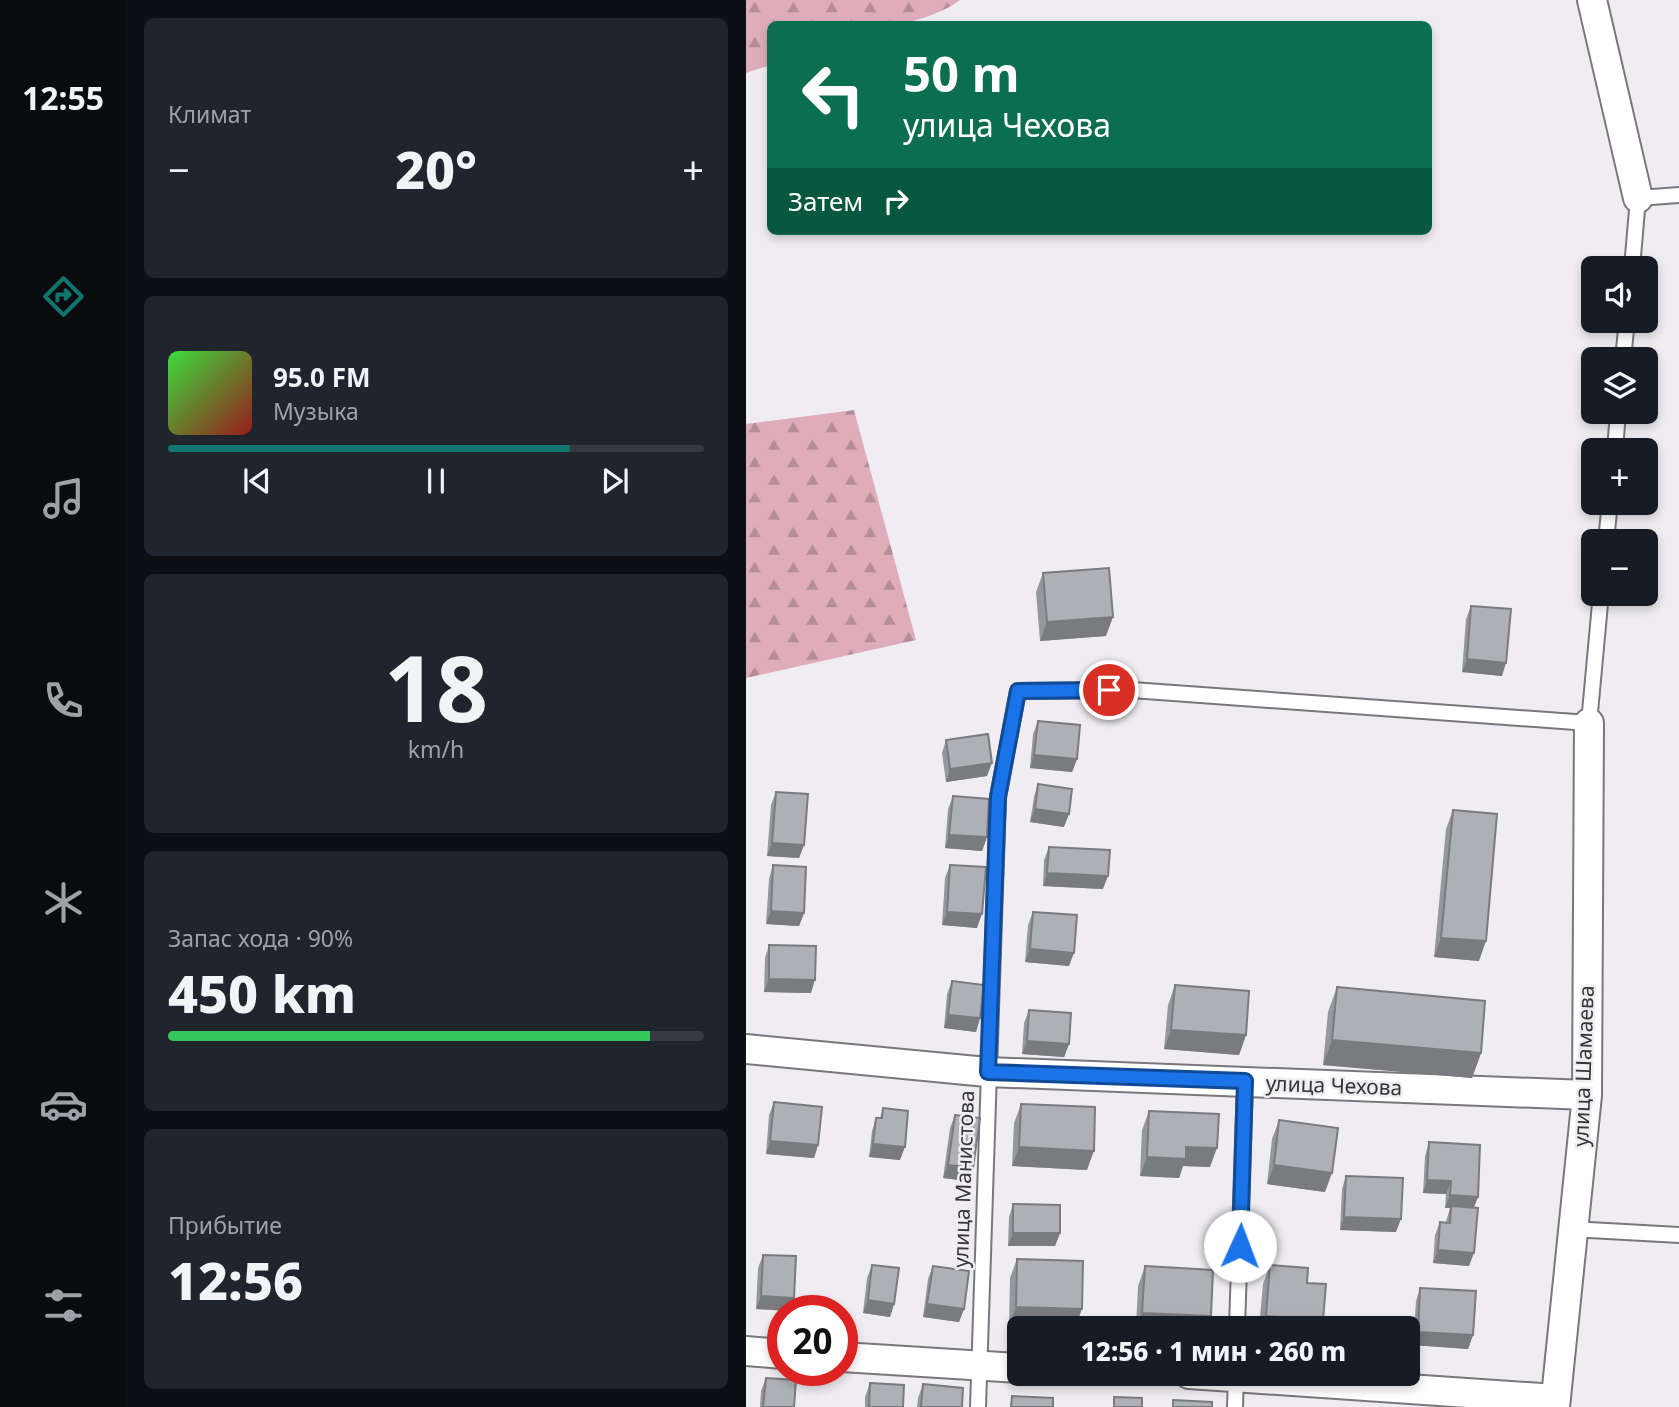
<!DOCTYPE html>
<html lang="ru">
<meta charset="utf-8">
<style>
body{margin:0;font-family:"Noto Sans",sans-serif;background:#20242c;color:#f1f3f6;height:100vh;display:flex;flex-direction:column;font-size:26px;white-space:nowrap}
*{box-sizing:border-box;margin:0}
p{font-size:23px;color:#9ea1a6}
.icon{flex:none;width:38px;height:38px;fill:none;stroke:currentColor;stroke-width:2;stroke-linecap:round;stroke-linejoin:round}
.map{position:relative;flex:1;overflow:hidden}
.details{display:flex;flex-direction:column;gap:18px;padding:18px;background:#0d0f14;width:620px}
.details>*{flex:none}
.top-card{position:absolute;left:21px;top:21px;width:665px;height:214px;border-radius:10px;box-shadow:0 4px 10px #0003;background:#0b6e4f;color:#fff;overflow:hidden}
.tools{position:absolute;left:835px;top:256px;display:grid;gap:14px}
.tools a{display:grid;place-items:center;width:77px;height:77px;border-radius:10px;background:#171b24;box-shadow:0 4px 10px #0003;font-size:35px}
.speed{position:absolute;left:21px;top:1295px;display:flex;gap:14px;font-size:35px;font-weight:700;text-align:center}
.speed>*{display:grid;place-content:center;width:91px;height:91px;border-radius:50%;background:#171b24;box-shadow:0 4px 10px #0003;line-height:1}
.speed .limit{border:10px solid #d22;background:#fff;color:#111}
.pin{position:absolute;display:grid;place-items:center;width:60px;height:60px;color:#fff;margin:-30px;border:4px solid #fff;border-radius:50%;box-shadow:0 2px 7px #0007}
.me{position:absolute;width:77px;margin:-38px;rotate:2deg;stroke-linejoin:round;filter:drop-shadow(0 0 5px #0008)}
.turn{display:flex;align-items:center;gap:24px;height:147px;padding:0 21px;font-size:32px}
.turn .icon{width:91px;height:91px;stroke-width:2.5}
.turn b{display:block;font-size:49px;line-height:60px}
.then{display:flex;align-items:center;height:66px;padding:0 21px;background:#0003;gap:14px;font-size:26px}
.big{font-size:52px;font-weight:800;line-height:1.1}
.details .widget{flex:1;display:flex;flex-direction:column;justify-content:center;gap:10px;min-width:0;padding:0 24px;border-radius:10px;background:#20242c}
.details .dial{align-items:center;gap:0}
.dial b{font-size:91px;line-height:1}
.song{display:flex;align-items:center;gap:21px}
.cover{width:84px;height:84px;border-radius:10px;background:linear-gradient(135deg,hsl(120 70% 55%),hsl(0 70% 35%))}
.played{height:7px;border-radius:4px;background:linear-gradient(90deg,#0f766e 75%,#363941 75%)}
.keys{display:flex;justify-content:space-around;direction:ltr}
.heat{display:flex;justify-content:space-between;align-items:center;font-size:38px;direction:ltr}
.charge{height:10px;border-radius:5px;background:linear-gradient(90deg,#34c759 90%,#363941 0)}
.trip{position:absolute;left:261px;top:1316px;width:413px;height:70px;border-radius:10px;background:#171b24;box-shadow:0 4px 10px #0003;font-weight:800;line-height:70px;text-align:center}
main{display:flex;flex:1;min-height:0}
.dock{display:flex;flex-direction:column;width:126px;justify-content:space-around;align-items:center;background:#090b0e;color:#9ea1a6}
.dock .icon{width:49px;height:49px}
.dock .active{color:#0f766e}
.dock b{font-size:32px;color:#f1f3f6}
.map>svg:first-child{display:block}
.forest{fill:url(#forest-firs)}
.lines{fill:none;stroke-linecap:round;stroke-linejoin:round}
.lane-casing{stroke:#79777b;stroke-width:18}
.street-casing{stroke:#79777b;stroke-width:32}
.lane{stroke:#fff;stroke-width:14}
.street{stroke:#fff;stroke-width:28}
.wall{fill:#96979c}
.shaded-wall{fill:#7a7b7f}
.building{fill:#afb0b5;stroke:#7a7b7f;stroke-width:2}
.route-casing{stroke:#114b97;stroke-width:18}
.route{stroke:#1a73e8;stroke-width:12}
.labels{text-anchor:middle;dominant-baseline:central;stroke-width:5;stroke-linejoin:round;paint-order:stroke}
.street-label{font-size:21px;fill:#363537;stroke:#efedf1}
</style>
<main>
<nav class="dock">
<b>12:55</b>
<svg class="icon active" aria-label="directions" viewBox="0 0 24 24"><path d="M12 3l9 9-9 9-9-9zM9 14v-3h6M13 9l2 2-2 2"/></svg>
<svg class="icon" aria-label="music" viewBox="0 0 24 24"><path d="M9 18V5l10-2v13"/><circle cx="6" cy="18" r="3"/><circle cx="16" cy="16" r="3"/></svg>
<svg class="icon" aria-label="phone" viewBox="0 0 24 24"><path d="M5 4h4l2 5-3 2q2 4 5 5l2-3 5 2v4C11 20 4 13 5 4z"/></svg>
<svg class="icon" aria-label="climate" viewBox="0 0 24 24"><path d="M12 3v18M4 7l16 10M4 17L20 7"/></svg>
<svg class="icon" aria-label="car" viewBox="0 0 24 24"><path d="M5 17H2v-5l4-1 3-4h7l3 4 3 1v5h-3M9 17h6M6 11h13"/><circle cx="7" cy="17" r="2"/><circle cx="17" cy="17" r="2"/></svg>
<svg class="icon" aria-label="filters" viewBox="0 0 24 24"><path d="M4 7h16M4 17h16"/><circle cx="9" cy="7" r="2"/><circle cx="15" cy="17" r="2"/></svg>
</nav>
<section class="details">
<div class="widget"><p>Климат</p>
<div class="heat"><a>−</a><b class="big">20°</b><a>+</a></div>
</div>
<div class="widget">
<div class="song"><i class="cover"></i><div><b>95.0 FM</b><p>Музыка</p></div></div>
<div class="played"></div>
<div class="keys"><svg class="icon" aria-label="previous" viewBox="0 0 24 24"><path d="M18 5L8 12l10 7zM5 5v14"/></svg><svg class="icon" aria-label="pause" viewBox="0 0 24 24"><path d="M8 5v14M16 5v14"/></svg><svg class="icon" aria-label="next" viewBox="0 0 24 24"><path d="M6 5l10 7-10 7zM19 5v14"/></svg></div>
</div>
<div class="widget dial"><b>18</b><p>km/h</p></div>
<div class="widget"><p>Запас хода · 90%</p><b class="big">450 km</b><div class="charge"></div></div>
<div class="widget"><p>Прибытие</p><b class="big">12:56</b></div>
</section>
<div class="map">
<svg width="934" height="1407" viewBox="0 0 934 1407">
<defs>
<pattern id="forest-firs" width="22" height="20" patternUnits="userSpaceOnUse" patternTransform="scale(1.75)"><rect width="22" height="20" fill="#deacbb"/><path d="M5 1l3.5 6h-7zM16 11l3.5 6h-7z" fill="#b58d99"/></pattern>
</defs>
<rect width="100%" height="100%" fill="#efedf1"/>
<path class="forest" d="M0,0h214c-52,38 -129,24 -190,24v41l-24,8z
M108,410l62,230 -170,38v-254z"/>
<g class="lines">
<g class="lane-casing">
<path id="lane" d="M886,268l6,-70 42,-3
M877,359l4,-39
M869,450l3,-39
M860,541l4,-39
M825,1229l109,6
M491,1328l8,-247
M232,1407l20,-610 20,-106 114,-1 457,33 12,-130
M489,1407l1,-33"/>
</g>
<g class="street-casing">
<path id="street" d="M846,0l46,198
M0,1049l241,23 600,23
M0,1351l37,3
M96,1357l177,11
M443,1374l367,25
M809,1407l32,-312 2,-372"/>
</g>
<use href="#lane" class="lane"/>
<use href="#street" class="street"/>
</g>
<path class="wall" d="M297,573l63,63 -66,5 -4,-49z
M725,606l31,70 -40,-4 4,-53z
M292,721l39,38 -5,13 -42,-4 3,-34z
M200,740l41,36 -41,6 -4,-29z
M292,784l26,43 -34,-5 4,-25z
M30,792l28,53 -5,13 -32,-2 4,-51z
M207,796l34,41 -5,14 -37,-3 3,-39z
M707,810l26,151 -45,-4 12,-128z
M303,847l54,42 -60,-3 1,-26z
M27,865l31,48 -5,13 -33,-2 3,-45z
M204,865l27,63 -35,-3 3,-47z
M287,912l36,54 -44,-4 3,-37z
M23,945l42,48 -47,-1 1,-34z
M206,981l28,37 -4,14 -32,-4 3,-34z
M429,985l71,50 -7,20 -75,-6 4,-44z
M591,987l144,66 -9,25 -149,-13 5,-53z
M283,1010l40,34 -5,13 -42,-3 2,-31z
M28,1102l44,43 -4,13 -48,-4 3,-39z
M275,1104l66,66 -75,-4 2,-43z
M137,1108l17,52 -31,-3 3,-26 4,-13h4z
M403,1111l61,56 -27,-1 -4,12 -39,-2 2,-46z
M209,1115l13,66 -25,-3 7,-50z
M533,1120l46,72 -58,-8 5,-45z
M683,1142l45,66 -5,58 -36,-3 2,-28 5,-13h6l4,-14h-5l1,-14 -23,-1 2,-37z
M600,1176l50,56 -56,-2 2,-41z
M267,1204l47,29 -5,13h-47l1,-29z
M17,1255l31,43 -5,13 -33,-2 2,-41z
M271,1259l66,2 -74,65 1,-48z
M126,1265l22,39 -4,13 -27,-4 4,-35z
M524,1265l37,18 13,45h-61l4,-44z
M187,1266l31,43 -5,13 -36,-5 5,-38z
M399,1266l61,62h-70l2,-42z
M674,1288l53,47 -5,14 -55,-4 3,-44z
M20,1378l28,29h-34l1,-16z
M124,1383l33,24h-38v-10z
M177,1384l39,23h-45l1,-9z"/>
<path class="shaded-wall" d="M367,617l-7,19 -66,5 7,-19z
M721,659l39,4 -4,13 -40,-4z
M288,755l43,4 -5,13 -42,-4z
M246,763l-5,13 -41,6 4,-13z
M289,809l34,5 -5,13 -34,-5z
M203,835l38,2 -5,14 -37,-3z
M26,843l32,2 -5,13 -32,-2z
M301,873l61,3 -5,13 -60,-3z
M25,911l33,2 -5,13 -33,-2z
M201,912l35,2 -5,14 -35,-3z
M695,938l45,3 -7,20 -45,-4z
M284,949l44,4 -5,13 -44,-4z
M23,979l46,1 -4,13 -47,-1z
M202,1015l32,3 -4,14 -32,-4z
M425,1030l75,5 -7,20 -75,-6z
M586,1040l149,13 -9,25 -149,-13z
M281,1041l42,3 -5,13 -42,-3z
M24,1141l48,4 -4,13 -48,-4z
M127,1144l32,3 -5,13 -31,-3z
M273,1147l75,4 -7,19 -75,-4z
M440,1147l31,1 -7,19 -27,-1 -4,12 -39,-2 7,-19z
M202,1165l25,3 -5,13 -25,-3z
M528,1165l58,8 -7,19 -58,-8z
M681,1180l24,1 -5,13 -23,-1z
M704,1195l28,2 -5,13 -22,-4 -1,2h-5z
M598,1217l57,2 -5,13 -56,-2z
M267,1233h47l-5,13h-47z
M692,1250l36,3 -5,13 -36,-3z
M15,1296l33,2 -5,13 -33,-2z
M122,1300l26,4 -4,13 -27,-4z
M181,1304l37,5 -5,13 -36,-5z
M270,1307l66,2 -7,19 -66,-2z
M396,1313l69,3 -5,12h-69z
M520,1316l57,4 -3,8h-59z
M672,1332l55,3 -5,14 -55,-4z"/>
<path class="building" d="M363,568l4,49 -66,5 -4,-49z
M725,606l40,3 -5,54 -39,-4z
M292,721l42,4 -3,34 -43,-4z
M242,734l4,29 -42,6 -4,-29z
M292,784l34,5 -3,25 -34,-5z
M30,792l32,2 -4,51 -32,-2z
M207,796l36,3 -2,38 -38,-2z
M707,810l44,4 -11,127 -45,-3z
M303,847l61,3 -2,26 -61,-3z
M27,865l33,2 -2,46 -33,-2z
M204,865l36,2 -4,47 -35,-2z
M287,912l44,3 -3,38 -44,-4z
M23,945l47,1 -1,34 -46,-1z
M206,981l32,4 -4,33 -32,-3z
M429,985l74,6 -3,44 -75,-5z
M591,987l148,14 -4,52 -149,-13z
M283,1010l42,3 -2,31 -42,-3z
M28,1102l48,5 -4,38 -48,-4z
M275,1104l74,3 -1,44 -75,-4z
M137,1108l25,3 -3,36 -32,-3 3,-26h6z
M403,1111l70,3 -2,34 -31,-1v12l-39,-2z
M209,1115l25,3 -7,50 -25,-3z
M533,1120l59,8 -6,45 -58,-8z
M683,1142l51,3 -2,52 -28,-2 1,-14 -24,-1z
M600,1176l57,2 -2,41 -57,-2z
M267,1204l47,1v28h-47z
M705,1206l27,2 -4,45 -36,-3 2,-28 10,1z
M17,1255l33,1 -2,42 -33,-2z
M271,1259l66,2 -1,48 -66,-2z
M126,1265l27,3 -5,36 -26,-4z
M524,1265l38,3 -1,15 19,1 -3,36 -57,-4z
M187,1266l36,5 -5,38 -37,-5z
M399,1266l68,4 -2,46 -69,-3z
M674,1288l56,3 -3,44 -55,-3z
M20,1378l30,2 -2,27h-31z
M124,1383l34,2 -1,22h-34z
M177,1384l40,4 -1,19h-41z
M266,1396l41,2v9h-42z
M368,1397l28,1v9h-28z
M427,1400l39,2v5h-39z"/>
<g class="lines">
<g class="route-casing">
<path id="route" d="M363,690l-91,1 -20,106 -10,275 257,9 -5,165"/>
</g>
<use href="#route" class="route"/>
</g>
<g class="labels">
<g class="street-label">
<text transform="translate(837 1066) rotate(-88)">улица Шамаева</text>
<text transform="translate(588 1085) rotate(2)">улица Чехова</text>
<text transform="translate(217 1179) rotate(-88)">улица Манистова</text>
</g>
</g>
</svg>
<div class="tools">
<a><svg class="icon" aria-label="sound" viewBox="0 0 24 24"><path d="M4 9h4l5-4v14l-5-4H4zM17 9q2 3 0 6"/></svg></a>
<a><svg class="icon" aria-label="layers" viewBox="0 0 24 24"><path d="M12 4l9 5-9 5-9-5zM3 14l9 5 9-5"/></svg></a>
<a>+</a>
<a>−</a>
</div>
<div class="speed"><div class="limit">20</div></div>
<div class="pin" style="left:363px;top:690px;background:#d93025"><svg class="icon" aria-label="arrive" viewBox="0 0 24 24"><path d="M6 21V4h12l-3 4 3 4H6"/></svg></div>
<svg class="me" style="left:494px;top:1246px" viewBox="-20 -20 40 40"><circle r="19" fill="#fff"/><path d="M0-13L10 11 0 6-10 11z" fill="#1a73e8"/></svg>
<div class="trip">12:56 · 1 мин · 260 m</div>
<div class="top-card">
<div class="turn"><svg class="icon" aria-label="left" viewBox="0 0 24 24"><path d="M17 20v-9H6M10 6l-5 5 5 5"/></svg><div><b>50 m</b>улица Чехова</div></div>
<div class="then">Затем<svg class="icon" aria-label="right" viewBox="0 0 24 24"><path d="M7 20v-9h11M14 6l5 5-5 5"/></svg></div>
</div>
</div>
</main>
